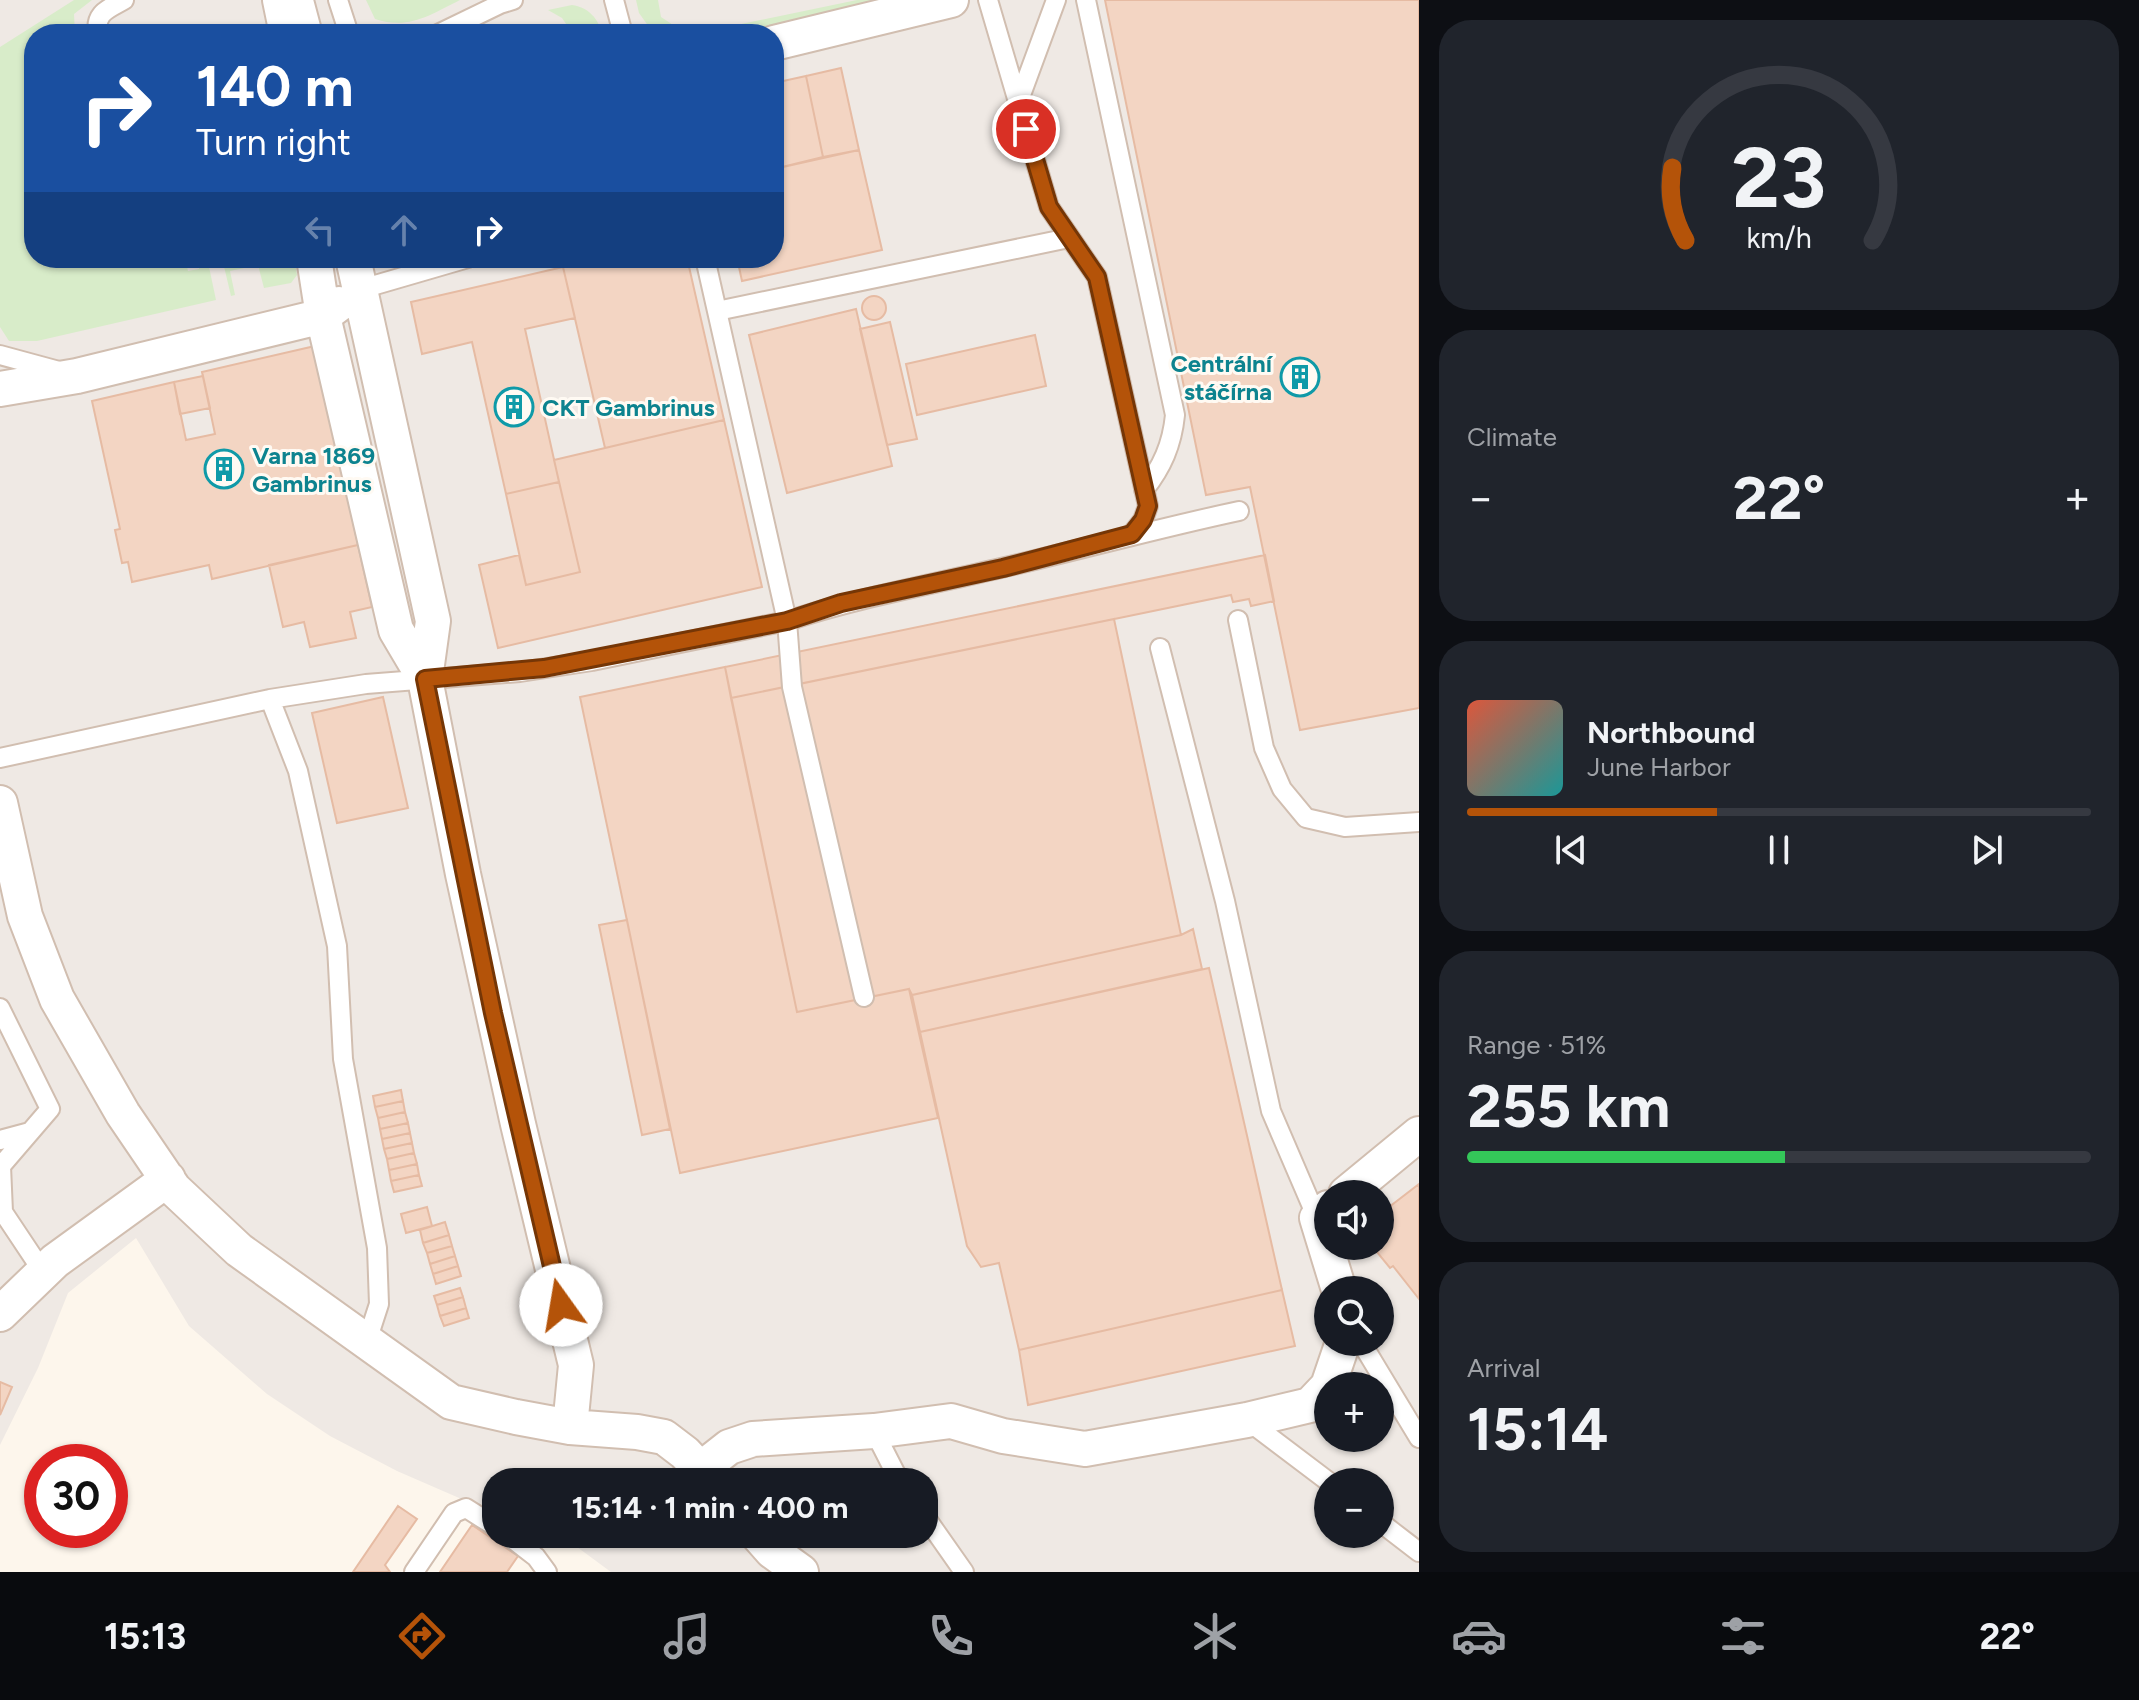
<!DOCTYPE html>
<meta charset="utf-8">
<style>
body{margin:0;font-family:Figtree,sans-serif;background:#20242c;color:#f1f3f6;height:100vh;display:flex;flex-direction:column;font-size:30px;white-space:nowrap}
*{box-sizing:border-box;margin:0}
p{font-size:26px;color:#9ea1a6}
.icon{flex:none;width:44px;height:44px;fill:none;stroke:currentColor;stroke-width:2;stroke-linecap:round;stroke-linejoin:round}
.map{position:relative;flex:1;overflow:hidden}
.side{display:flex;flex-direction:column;gap:20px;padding:20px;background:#0d0f14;width:720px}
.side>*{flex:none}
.guide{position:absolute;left:24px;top:24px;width:760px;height:244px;border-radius:32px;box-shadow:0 2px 6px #0004;background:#1a4fa0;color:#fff;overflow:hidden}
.buttons{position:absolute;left:1314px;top:1180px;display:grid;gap:16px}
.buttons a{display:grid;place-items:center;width:80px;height:80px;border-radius:50%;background:#171b24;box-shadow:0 2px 6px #0004;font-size:40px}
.speed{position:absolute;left:24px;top:1444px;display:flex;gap:16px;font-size:40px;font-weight:700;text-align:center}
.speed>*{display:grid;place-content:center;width:104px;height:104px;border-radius:50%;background:#171b24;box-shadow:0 2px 6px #0004;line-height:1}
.speed .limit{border:12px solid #d22;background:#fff;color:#111}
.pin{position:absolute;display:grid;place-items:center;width:68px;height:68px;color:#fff;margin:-34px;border:4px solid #fff;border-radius:50%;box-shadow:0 2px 8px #0007}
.me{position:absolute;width:88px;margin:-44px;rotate:347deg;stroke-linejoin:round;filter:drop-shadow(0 0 6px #0008)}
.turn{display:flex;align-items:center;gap:28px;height:168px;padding:0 40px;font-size:36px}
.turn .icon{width:104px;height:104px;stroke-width:2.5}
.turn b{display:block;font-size:56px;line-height:68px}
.lanes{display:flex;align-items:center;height:76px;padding:0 40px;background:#0003;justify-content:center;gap:40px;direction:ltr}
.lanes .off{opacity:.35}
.big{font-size:60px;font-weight:700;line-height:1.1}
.side .tile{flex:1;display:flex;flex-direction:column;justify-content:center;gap:12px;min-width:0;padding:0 28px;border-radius:32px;background:#20242c}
.side .dial{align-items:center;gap:0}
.dial svg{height:208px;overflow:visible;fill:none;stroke:#363941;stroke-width:7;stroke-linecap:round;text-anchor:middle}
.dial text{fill:#f1f3f6;stroke:none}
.song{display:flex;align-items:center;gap:24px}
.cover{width:96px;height:96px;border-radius:12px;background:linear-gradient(135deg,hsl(10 70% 55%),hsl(180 70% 35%))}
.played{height:8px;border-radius:4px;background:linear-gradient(90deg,#b45309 40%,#363941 40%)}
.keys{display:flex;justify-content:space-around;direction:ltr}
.heat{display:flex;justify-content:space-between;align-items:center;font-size:44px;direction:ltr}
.charge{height:12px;border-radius:6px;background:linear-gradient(90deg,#34c759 51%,#363941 0)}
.trip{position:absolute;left:482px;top:1468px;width:456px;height:80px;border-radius:32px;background:#171b24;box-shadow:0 2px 6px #0004;font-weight:700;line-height:80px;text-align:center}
.menu{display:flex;height:128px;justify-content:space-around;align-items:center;background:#090b0e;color:#9ea1a6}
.menu .icon{width:56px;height:56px}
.menu .current{color:#b45309}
.menu b{font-size:36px;color:#f1f3f6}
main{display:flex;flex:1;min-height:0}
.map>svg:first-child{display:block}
.industrial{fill:#efe9e4;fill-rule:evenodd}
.green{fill:#d8ecc9}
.building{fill:#f3d5c3;stroke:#e6bba3;stroke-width:2}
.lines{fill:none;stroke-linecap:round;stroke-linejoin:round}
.service-casing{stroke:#d1beb0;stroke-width:22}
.minor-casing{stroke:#d1beb0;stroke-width:38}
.service{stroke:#fff;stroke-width:18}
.minor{stroke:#fff;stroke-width:34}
.route-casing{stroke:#753606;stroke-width:20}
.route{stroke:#b45309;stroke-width:14}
.labels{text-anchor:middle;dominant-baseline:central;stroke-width:6;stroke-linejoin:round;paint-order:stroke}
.culture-label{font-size:24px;font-weight:bold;fill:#0d838f;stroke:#fffaf3;text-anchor:start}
</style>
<main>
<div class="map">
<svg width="1419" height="1572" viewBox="0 0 1419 1572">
<rect width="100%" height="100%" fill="#fdf6ec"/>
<path class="industrial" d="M0,0h1419v1572h-808l-34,-25 -33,-13h380v-52h-428v32l-99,-43 -67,-35 -63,-42 -78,-68 -53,-88 -68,55 -30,75 -38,77zM34,34h740v224h-740zM1328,1194h52v52h-52zM1328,1290h52v52h-52zM1328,1386h52v52h-52zM1328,1482h52v52h-52z"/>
<path class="green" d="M74,0h18l-18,14 1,20h-41v224h151l3,13 11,-2v-5l9,-2 8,38 -179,41h-28l-9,-14v-280z
M366,0h94c-30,15 -51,30 -85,19z
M636,0h22l3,17 26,17h-33l-15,-21z
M857,0h50l-164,34h-50z
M572,5c16,2 27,14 30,29h-29l-11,-16 -14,-8z
M222,258h72l3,17 -6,8 -27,5 -6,-23 -28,6 5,24 -4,1z"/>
<path class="building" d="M1105,0h314v708l-119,22 -50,-243 -44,8z
M841,68l18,82 -36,7 -17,-81z
M806,76l17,81 -49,12v-86z
M859,150l23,100 -140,31 -5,-23h37v-89z
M603,258h84l37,162 -119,28 -42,-181z
M563,267l12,51 -50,11 34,153 -53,12 -34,-152 -50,12 -11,-52z
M862 308a12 12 0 1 1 24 0a12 12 0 1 1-24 0Z
M856,309l36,157 -105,27 -38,-158z
M890,322l27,117 -30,6 -27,-116z
M1035,335l11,51 -129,29 -11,-51z
M315,346l43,199 -146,34 -3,-14 -77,17 -4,-20 -6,1 -7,-33 5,-1 -28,-128 82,-19 12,58 29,-6 -13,-62z
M203,376l7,32 -30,6 -6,-32z
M724,420l38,167 -264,61 -19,-83 40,-10 7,30 54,-13 -26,-112z
M559,482l21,90 -54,13 -20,-91z
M358,545l14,62 -22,5 6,26 -46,9 -6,-25 -21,5 -14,-62z
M1265,555l9,46 -23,5 -2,-7 -16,3 -2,-7 -500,103 -6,-31z
M1114,619l67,316 -269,60 -3,-6 -112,23 -66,-314z
M725,667l72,345 112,-23 29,129 -258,55 -100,-476z
M383,697l25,111 -71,15 -25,-110z
M627,920l43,209 -28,6 -43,-210z
M1193,929l9,40 -282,63 -8,-37 269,-60z
M1209,968l73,322 -263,60 -20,-87 -18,4 -14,-21 -47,-214z
M401,1090l2,11 -28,6 -2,-11z
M403,1101l2,11 -27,6 -3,-11z
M405,1112l3,11 -28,6 -2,-11z
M408,1123l2,10 -28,6 -2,-10z
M410,1133l2,10 -28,6 -2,-10z
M412,1143l2,10 -27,6 -3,-10z
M414,1153l3,11 -28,6 -2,-11z
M417,1164l2,11 -28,6 -2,-11z
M419,1175l3,11 -28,6 -3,-11z
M1419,1184v115l-26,-33 -3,2 -18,-22h8v-32z
M427,1207l5,19 -26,7 -5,-19z
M445,1222l4,13 -26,8 -3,-13z
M449,1235l3,11 -25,7 -4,-10z
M452,1246l3,10 -25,8 -3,-11z
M455,1256l3,10 -25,8 -3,-10z
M458,1266l3,10 -25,8 -3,-10z
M460,1288l3,9 -26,8 -3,-9z
M1282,1290l13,56 -267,59 -9,-55z
M463,1297l3,11 -26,8 -3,-11z
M466,1308l3,10 -25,8 -4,-10z
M0,1382l12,5 -12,28z
M398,1506l19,13 -32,46 5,7h-37z
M472,1525l46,31 -11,16h-67z"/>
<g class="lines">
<g class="service-casing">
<path id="service" d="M304,0l9,34
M338,0l11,34
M614,0l9,34
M988,0l61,207 48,70 51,229 -5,14 -11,14
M1086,0l89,415c-3,30 -13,52 -31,75
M98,34c-4,-21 10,-25 26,-34
M438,34l62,-30 13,-4
M1018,103l38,-103
M358,290l110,-32
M717,311l352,-73
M0,355l59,16
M1238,620l26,128 18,41 24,29 39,9 74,-5
M1160,648l65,253 46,210 46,107
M270,699l28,72 39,175 6,113 34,189 2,56 -12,37
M0,758l270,-59 96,-15 154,-12 72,-11 195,-40 -82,-363
M864,997l-72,-310 -5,-66c70,-23 142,-36 214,-53 79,-18 158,-40 238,-57
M0,1008l50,101 -49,57 2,46 40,60
M0,1140l30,-8
M1361,1342l58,96
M1247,1420l82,62
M874,1431l26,51
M924,1515l40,57
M1380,1522l39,30
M506,1534l30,23 11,15
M414,1572l40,-59 12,-5 30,19"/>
</g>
<g class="minor-casing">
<path id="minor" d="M280,0l7,34
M774,43l177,-43
M314,258l9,58 73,314 29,49
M353,258l80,363 -8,58 38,195 55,250 58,241 -6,62
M0,389l77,-13 246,-60 16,-12
M0,803l25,113 32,83 66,115 51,75 65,61 212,152 65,15 54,10 67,5 27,5 21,16 27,29
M1346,1194l73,-60
M1328,1208l-11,10 22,72
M0,1314l55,-53 113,-82
M1328,1386l15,-44
M701,1469l28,-22 24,-8 121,-8 77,-10 52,15 82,13 162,-29 63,-15 18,-19
M757,1534l15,17 29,21"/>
</g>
<use href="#service" class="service"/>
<use href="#minor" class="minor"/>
</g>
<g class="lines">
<g class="route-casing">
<path id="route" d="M561,1305l-68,-292 -68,-334 119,-11 243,-47 54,-18 162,-35 129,-34 11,-14 5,-14 -51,-229 -48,-70 -23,-78"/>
</g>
<use href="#route" class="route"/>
</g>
<defs>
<g id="building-ring" transform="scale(2)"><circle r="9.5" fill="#fffaf3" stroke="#0f9aa8" stroke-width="1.5"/><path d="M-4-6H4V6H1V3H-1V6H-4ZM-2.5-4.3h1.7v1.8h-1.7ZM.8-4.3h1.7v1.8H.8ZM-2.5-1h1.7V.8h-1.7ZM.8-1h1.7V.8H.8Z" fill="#0f9aa8"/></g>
</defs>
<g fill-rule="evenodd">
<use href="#building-ring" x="1300" y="377"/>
<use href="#building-ring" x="514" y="407"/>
<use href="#building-ring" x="224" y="469"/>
</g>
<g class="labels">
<g class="culture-label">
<text x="1272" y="363" text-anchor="end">Centrální<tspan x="1272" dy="28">stáčírna</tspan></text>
<text x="542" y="407">CKT Gambrinus</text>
<text x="252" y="455">Varna 1869<tspan x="252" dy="28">Gambrinus</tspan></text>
</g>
</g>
</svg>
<div class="buttons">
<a><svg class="icon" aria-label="sound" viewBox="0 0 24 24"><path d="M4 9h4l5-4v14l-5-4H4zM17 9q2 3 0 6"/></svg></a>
<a><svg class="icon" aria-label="search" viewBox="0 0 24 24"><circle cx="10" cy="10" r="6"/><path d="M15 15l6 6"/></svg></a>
<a>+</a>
<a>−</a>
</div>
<div class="speed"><div class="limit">30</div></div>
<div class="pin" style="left:1026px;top:129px;background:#d93025"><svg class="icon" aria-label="arrive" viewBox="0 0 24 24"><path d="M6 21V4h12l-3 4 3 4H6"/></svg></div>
<svg class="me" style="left:561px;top:1305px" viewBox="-20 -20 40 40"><circle r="19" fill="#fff"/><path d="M0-13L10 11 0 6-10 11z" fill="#b45309"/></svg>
<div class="trip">15:14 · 1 min · 400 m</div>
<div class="guide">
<div class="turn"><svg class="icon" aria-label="right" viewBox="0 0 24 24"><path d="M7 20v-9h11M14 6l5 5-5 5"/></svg><div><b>140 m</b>Turn right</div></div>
<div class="lanes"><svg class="icon off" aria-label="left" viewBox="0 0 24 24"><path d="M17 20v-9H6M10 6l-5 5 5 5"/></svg><svg class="icon off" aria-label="ahead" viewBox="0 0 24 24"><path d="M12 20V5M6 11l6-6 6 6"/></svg><svg class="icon" aria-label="right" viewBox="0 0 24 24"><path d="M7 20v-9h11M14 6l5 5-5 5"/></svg></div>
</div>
</div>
<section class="side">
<div class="tile dial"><svg viewBox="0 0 100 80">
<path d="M14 69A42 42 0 1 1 86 69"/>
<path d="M14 69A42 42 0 0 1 9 41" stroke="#b45309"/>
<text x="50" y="56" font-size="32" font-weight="700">23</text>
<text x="50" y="72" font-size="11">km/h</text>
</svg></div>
<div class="tile"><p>Climate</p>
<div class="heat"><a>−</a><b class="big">22°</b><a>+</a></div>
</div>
<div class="tile">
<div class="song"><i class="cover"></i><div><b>Northbound</b><p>June Harbor</p></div></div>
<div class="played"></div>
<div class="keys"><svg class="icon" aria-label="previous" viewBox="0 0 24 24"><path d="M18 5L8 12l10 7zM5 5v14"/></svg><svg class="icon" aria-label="pause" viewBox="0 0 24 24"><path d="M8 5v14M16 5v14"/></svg><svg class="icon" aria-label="next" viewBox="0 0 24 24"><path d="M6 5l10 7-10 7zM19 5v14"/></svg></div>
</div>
<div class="tile"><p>Range · 51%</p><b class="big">255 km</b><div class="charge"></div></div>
<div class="tile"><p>Arrival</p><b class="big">15:14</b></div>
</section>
</main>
<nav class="menu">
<b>15:13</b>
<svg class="icon current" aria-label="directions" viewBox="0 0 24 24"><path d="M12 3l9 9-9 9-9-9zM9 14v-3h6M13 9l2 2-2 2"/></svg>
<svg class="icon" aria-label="music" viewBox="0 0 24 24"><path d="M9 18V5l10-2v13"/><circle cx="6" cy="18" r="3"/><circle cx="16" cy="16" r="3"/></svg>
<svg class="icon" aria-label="phone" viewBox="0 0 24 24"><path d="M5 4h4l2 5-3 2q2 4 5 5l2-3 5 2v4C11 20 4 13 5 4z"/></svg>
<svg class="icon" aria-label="climate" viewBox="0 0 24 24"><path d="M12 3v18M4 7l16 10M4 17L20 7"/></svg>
<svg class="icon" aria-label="car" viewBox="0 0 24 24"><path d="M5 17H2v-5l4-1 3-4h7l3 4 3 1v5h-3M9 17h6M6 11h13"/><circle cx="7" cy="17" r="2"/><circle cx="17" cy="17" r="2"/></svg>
<svg class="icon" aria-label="filters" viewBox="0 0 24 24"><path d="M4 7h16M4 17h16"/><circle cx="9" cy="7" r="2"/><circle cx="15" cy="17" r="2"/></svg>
<b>22°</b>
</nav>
